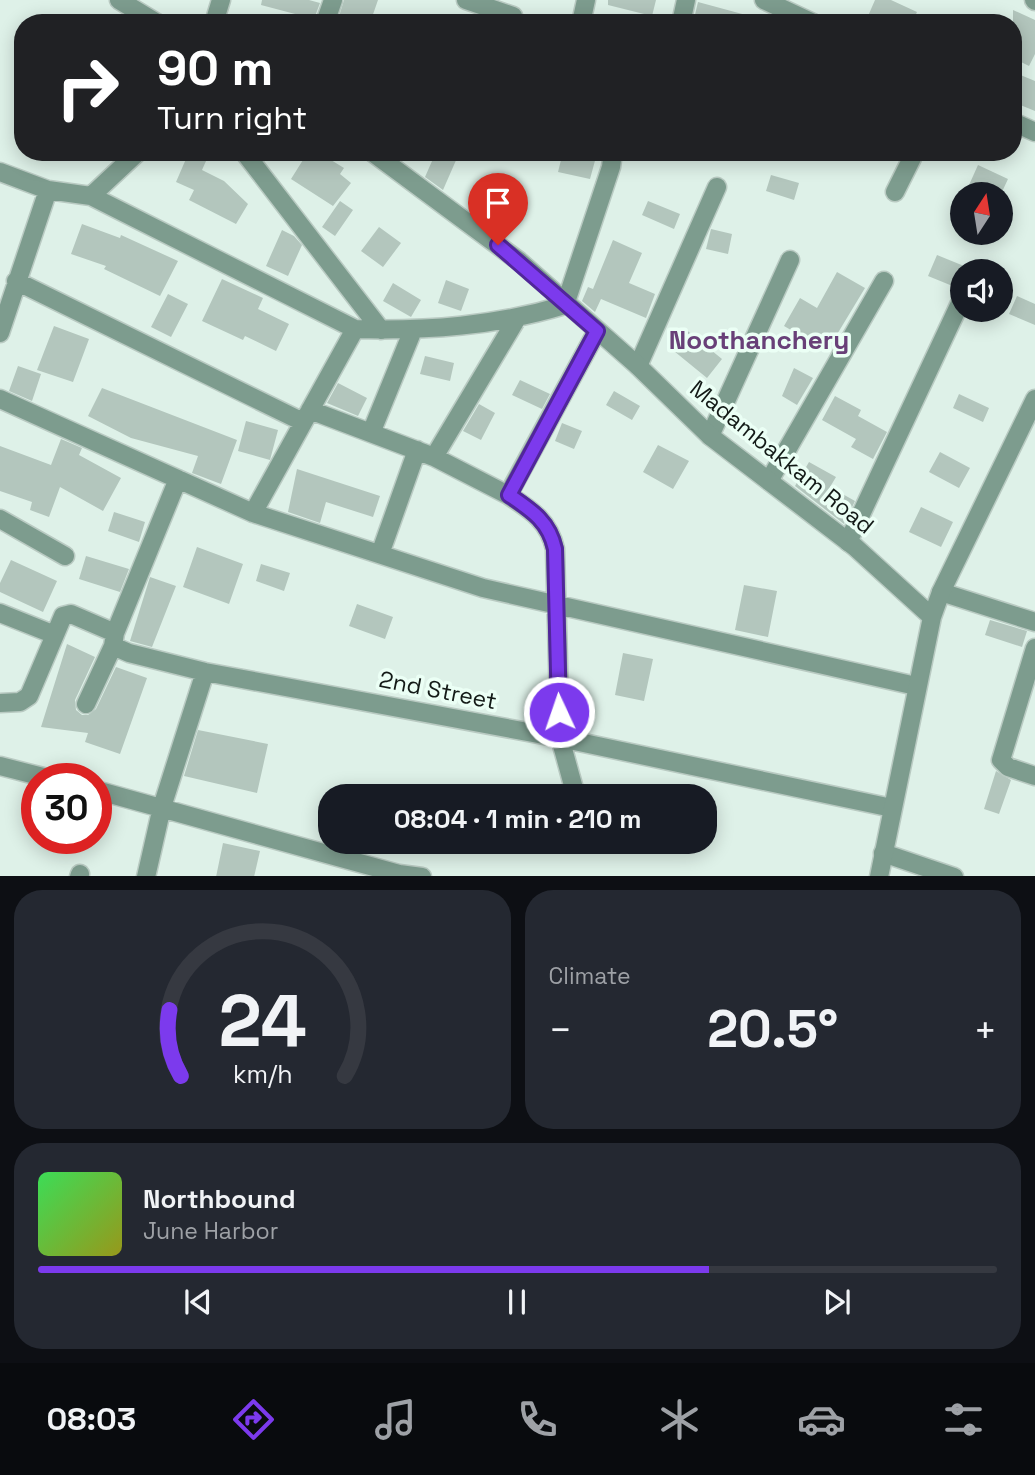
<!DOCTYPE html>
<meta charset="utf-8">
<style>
body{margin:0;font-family:"Space Grotesk",sans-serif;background:#242831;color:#f1f3f6;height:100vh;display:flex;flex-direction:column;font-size:26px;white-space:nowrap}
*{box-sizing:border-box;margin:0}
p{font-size:23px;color:#9ea1a6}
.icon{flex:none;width:38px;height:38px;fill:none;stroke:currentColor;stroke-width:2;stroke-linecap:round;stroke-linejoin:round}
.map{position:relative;height:876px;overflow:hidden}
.sheet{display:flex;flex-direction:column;gap:14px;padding:14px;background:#0d0f14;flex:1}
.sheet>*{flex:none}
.banner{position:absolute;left:14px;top:14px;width:1008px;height:147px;border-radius:28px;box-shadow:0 4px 18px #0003;background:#202124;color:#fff;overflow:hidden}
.needle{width:46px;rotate:12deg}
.controls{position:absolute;left:950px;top:182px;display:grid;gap:14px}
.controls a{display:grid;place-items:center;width:63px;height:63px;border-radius:50%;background:#171b24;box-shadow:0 4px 18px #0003;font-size:35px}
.speed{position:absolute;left:21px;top:763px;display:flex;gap:14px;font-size:35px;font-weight:700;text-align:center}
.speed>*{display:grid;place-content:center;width:91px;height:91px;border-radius:50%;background:#171b24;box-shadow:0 4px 18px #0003;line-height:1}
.speed .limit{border:10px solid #d22;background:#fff;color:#111}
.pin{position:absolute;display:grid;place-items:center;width:60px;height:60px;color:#fff;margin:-72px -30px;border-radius:50% 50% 50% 0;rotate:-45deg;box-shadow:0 0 7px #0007}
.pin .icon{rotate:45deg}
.me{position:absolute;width:77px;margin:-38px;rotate:357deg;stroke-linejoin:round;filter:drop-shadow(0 0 5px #0008)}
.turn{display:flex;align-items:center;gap:24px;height:147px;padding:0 28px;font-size:32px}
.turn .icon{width:91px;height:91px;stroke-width:2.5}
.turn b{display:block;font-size:49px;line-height:60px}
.big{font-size:52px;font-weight:700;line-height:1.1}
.sheet .card{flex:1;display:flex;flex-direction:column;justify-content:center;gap:10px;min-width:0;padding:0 24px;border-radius:28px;background:#242831}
.sheet .dial{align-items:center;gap:0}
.dial svg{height:182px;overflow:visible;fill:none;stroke:#363941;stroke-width:7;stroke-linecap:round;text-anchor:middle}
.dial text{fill:#f1f3f6;stroke:none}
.song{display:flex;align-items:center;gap:21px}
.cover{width:84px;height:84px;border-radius:10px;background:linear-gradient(135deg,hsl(130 70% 55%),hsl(60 70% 35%))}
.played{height:7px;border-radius:4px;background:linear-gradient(90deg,#7c3aed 70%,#363941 70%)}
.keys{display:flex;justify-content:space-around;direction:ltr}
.heat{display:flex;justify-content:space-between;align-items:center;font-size:38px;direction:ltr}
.sheet .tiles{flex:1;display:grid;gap:14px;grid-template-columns:1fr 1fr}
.card:last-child{grid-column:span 2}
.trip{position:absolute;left:318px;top:784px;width:399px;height:70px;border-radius:28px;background:#171b24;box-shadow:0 4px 18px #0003;font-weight:700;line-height:70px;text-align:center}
.menu{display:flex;height:112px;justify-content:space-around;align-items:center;background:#090b0e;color:#9ea1a6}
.menu .icon{width:49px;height:49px}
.menu .selected{color:#7c3aed}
.menu b{font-size:32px;color:#f1f3f6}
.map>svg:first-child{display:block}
.building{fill:#b3c6bd}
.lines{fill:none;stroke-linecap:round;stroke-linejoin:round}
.minor-casing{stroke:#b9cac2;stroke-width:21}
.tertiary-casing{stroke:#b9cac2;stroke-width:21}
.minor{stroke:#7d9c8e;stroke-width:18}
.tertiary{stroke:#7d9c8e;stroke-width:18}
.route-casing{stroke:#51269a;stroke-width:18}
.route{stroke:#7c3aed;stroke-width:12}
.labels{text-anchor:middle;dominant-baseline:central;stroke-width:7;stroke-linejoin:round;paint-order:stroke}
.street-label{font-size:23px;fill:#131a17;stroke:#ebfff5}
.quarter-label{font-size:26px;font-weight:bold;fill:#684078;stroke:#ebfff5}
</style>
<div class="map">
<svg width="1035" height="877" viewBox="0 0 1035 877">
<rect width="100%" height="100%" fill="#def1e8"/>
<path class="building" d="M262,0h47l11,3 -6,16 -53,-14z
M344,0h34l-8,23h-33z
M608,0h48l-4,16 -44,-11z
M875,0h16l26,12 -5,11h-47z
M698,2l59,16 -1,5h-63z
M1013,10l22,10v34l-6,12 -16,-8z
M1018,74l17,7v30l-22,-9v-18z
M189,152h21l-8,18 22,11 24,23 -12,20 -47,-24 5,-10 -18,-8z
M308,152h10l26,16 -4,6 11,9 -18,23 -42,-27z
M436,152l21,6 -14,32 -18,-13z
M563,152l33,5 -6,22 -32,-7z
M978,165l30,14 -7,15h-36z
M771,175l28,8 -5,17 -28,-9z
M340,201l13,9 -18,26 -13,-9z
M648,201l32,13 -6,15 -32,-14z
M82,224l38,14 1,-3 57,26 -18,35 -56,-27 2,-3 -35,-12z
M379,227l22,16 -18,24 -22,-16z
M711,229l21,5 -4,20 -22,-5z
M282,230l12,6 8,9 -14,31 -22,-10z
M613,240l29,13 -13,30 26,11 -9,24 -45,-19 -6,13 -13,-11 6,-14 5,2z
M937,255l27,11 -9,21 -27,-11z
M837,272l28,16 -38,63 -43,-25 16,-28 17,10z
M222,279l41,19 -5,11 31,15 -13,27 -31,-15 -2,4 -41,-19z
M446,280l23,9 -8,22 -23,-8z
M393,283l28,17 -10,17 -28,-16z
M168,294l20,10 -17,33 -20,-10z
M1017,296l18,8v21l-26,-11z
M54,326l35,13 -16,43 -36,-12z
M684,328l38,31 -15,19 -38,-31z
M425,356l29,7 -4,18 -30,-7z
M18,366l23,8 -9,27 -23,-10z
M794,368l19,10 -16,27 -15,-9z
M520,380l30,14 -8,15 -30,-14z
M338,383l29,15 -9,18 -31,-13z
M102,388l135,52 -16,44 -29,-11 6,-17 -67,-18 -43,-22z
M614,391l26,15 -8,14 -26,-15z
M959,394l30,14 -6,14 -30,-14z
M835,396l26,14 -3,6 29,16 -14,27 -22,-12 5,-8 -34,-19z
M479,404l16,9 -14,27 -18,-9z
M246,421l32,9 -8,30 -32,-9z
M562,423l20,8 -8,18 -19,-8z
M61,439l21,9 -3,7 42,23 -18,33 -43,-24 -11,30 -19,-7 2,-8 -32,-11v-45l51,19z
M658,445l31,16 -16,28 -30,-17z
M940,452l30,16 -11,20 -30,-16z
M809,462l27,15 -6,10 25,14 -11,23 -49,-38z
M297,469l83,27 -7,21 -47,-15 -6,21 -32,-11z
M921,507l32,15 -12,25 -32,-15z
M114,512l31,10 -6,20 -31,-11z
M197,547l46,17 -14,40 -46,-17z
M86,556l43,13 -9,23 -41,-13z
M11,560l46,21 -14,31 -43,-20v-9z
M261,564l29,9 -6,18 -28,-10z
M150,577l26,9 -24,61 -22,-6z
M744,585l33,6 -9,46 -33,-7z
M357,604l36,13 -8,22 -36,-13z
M990,620l37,11 -5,16 -37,-12z
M67,644l28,13 -20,43 1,10 6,5h6l8,-6 20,-42 31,11 -27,76 -35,-12 3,-9 -47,-6z
M623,653l30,6 -9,42 -29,-6z
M198,730l70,14 -11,49 -73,-17z
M996,771l15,9 -12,34 -15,-5z
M223,843l37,8 -6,26h-38z"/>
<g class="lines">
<g class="minor-casing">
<path id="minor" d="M466,0l47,16
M764,0l49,23
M1034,0l1,1
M214,23l7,-23
M325,23l8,-23
M581,23l5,-23
M681,23l5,-23
M1013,122l22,10
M244,152l137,178
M0,172l48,18 43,6 47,-44
M895,192l20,-40
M91,196l264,133
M16,281l287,141
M0,333l48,-143
M638,366l79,-179
M0,399l253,114 230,75 433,98
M310,410l124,47 74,38
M371,433l42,-103
M710,436l80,-176
M434,457l82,-137
M178,479l-63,154 -2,13 16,7 76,19 355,66 332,70
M769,481l115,-200
M253,513l102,-184c72,2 141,-3 210,-24l46,-138 2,-15
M0,519l65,37
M848,542l114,-243
M380,554l37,-104
M941,592l94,30
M0,613l55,22
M1035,648l-34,112 7,7 27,9
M0,703l20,-1 9,-6 34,-80 8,-2 44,19
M86,704l27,-58
M0,766l51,13
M96,790l303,84 23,3
M576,796l-16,-58 -5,-189c-6,-28 -24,-39 -47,-54l89,-164
M883,853l71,24
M79,877l1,-3
M146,877l16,-70 43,-135"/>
</g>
<g class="tertiary-casing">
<path id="tertiary" d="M119,0l38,23
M372,152l147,109 119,105 72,70 145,111 77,70
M879,877l53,-260 9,-25 94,-193"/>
</g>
<use href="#minor" class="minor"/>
<use href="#tertiary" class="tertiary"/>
</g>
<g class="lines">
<g class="route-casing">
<path id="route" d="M498,245l99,86 -88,164c22,15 40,26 46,54l4,163"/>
</g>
<use href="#route" class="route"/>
</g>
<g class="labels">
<g class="street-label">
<text transform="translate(782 457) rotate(39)">Madambakkam Road</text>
<text transform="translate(438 690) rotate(11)">2nd Street</text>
</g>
<g class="quarter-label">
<text x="759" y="340">Noothanchery</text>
</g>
</g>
</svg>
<div class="controls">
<a><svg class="needle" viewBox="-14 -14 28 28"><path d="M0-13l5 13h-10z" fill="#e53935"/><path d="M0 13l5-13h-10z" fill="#9ea1a6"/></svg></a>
<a><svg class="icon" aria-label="sound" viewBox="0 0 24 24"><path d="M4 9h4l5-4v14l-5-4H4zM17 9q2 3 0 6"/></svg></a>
</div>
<div class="speed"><div class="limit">30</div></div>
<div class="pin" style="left:498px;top:245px;background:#d93025"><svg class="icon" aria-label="arrive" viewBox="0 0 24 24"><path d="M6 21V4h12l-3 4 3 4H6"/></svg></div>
<svg class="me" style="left:559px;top:712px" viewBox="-20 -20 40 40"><circle r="17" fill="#7c3aed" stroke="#fff" stroke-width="3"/><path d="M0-11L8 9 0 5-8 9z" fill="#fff"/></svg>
<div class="trip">08:04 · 1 min · 210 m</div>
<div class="banner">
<div class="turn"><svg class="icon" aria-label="right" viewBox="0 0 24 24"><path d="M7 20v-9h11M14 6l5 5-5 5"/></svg><div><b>90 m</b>Turn right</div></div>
</div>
</div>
<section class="sheet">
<div class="tiles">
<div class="card dial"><svg viewBox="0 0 100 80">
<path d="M14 69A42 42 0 1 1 86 69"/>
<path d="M14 69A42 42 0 0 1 9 40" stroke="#7c3aed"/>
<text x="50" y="56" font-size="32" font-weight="700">24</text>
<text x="50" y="72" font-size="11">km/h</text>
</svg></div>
<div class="card"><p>Climate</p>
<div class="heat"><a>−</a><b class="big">20.5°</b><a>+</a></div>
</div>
<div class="card">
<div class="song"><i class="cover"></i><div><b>Northbound</b><p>June Harbor</p></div></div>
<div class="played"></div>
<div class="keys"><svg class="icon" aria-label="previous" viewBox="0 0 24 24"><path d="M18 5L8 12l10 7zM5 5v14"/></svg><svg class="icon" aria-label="pause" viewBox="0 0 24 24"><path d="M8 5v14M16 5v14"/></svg><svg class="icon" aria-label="next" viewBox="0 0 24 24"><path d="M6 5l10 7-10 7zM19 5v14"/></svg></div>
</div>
</div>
</section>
<nav class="menu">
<b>08:03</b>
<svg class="icon selected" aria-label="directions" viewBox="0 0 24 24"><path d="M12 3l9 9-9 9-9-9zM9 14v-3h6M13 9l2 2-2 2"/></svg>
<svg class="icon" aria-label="music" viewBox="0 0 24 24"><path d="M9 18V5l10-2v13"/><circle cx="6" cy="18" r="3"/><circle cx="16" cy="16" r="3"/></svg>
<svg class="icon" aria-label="phone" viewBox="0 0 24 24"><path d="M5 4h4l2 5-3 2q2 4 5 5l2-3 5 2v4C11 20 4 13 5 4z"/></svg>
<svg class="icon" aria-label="climate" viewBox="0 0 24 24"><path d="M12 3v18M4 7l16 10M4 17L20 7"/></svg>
<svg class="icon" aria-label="car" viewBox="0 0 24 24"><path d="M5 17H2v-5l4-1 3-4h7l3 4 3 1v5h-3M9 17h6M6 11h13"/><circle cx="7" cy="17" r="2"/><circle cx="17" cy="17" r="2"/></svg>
<svg class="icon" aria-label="filters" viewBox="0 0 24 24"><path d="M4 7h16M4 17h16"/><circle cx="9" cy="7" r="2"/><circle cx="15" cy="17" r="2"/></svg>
</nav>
